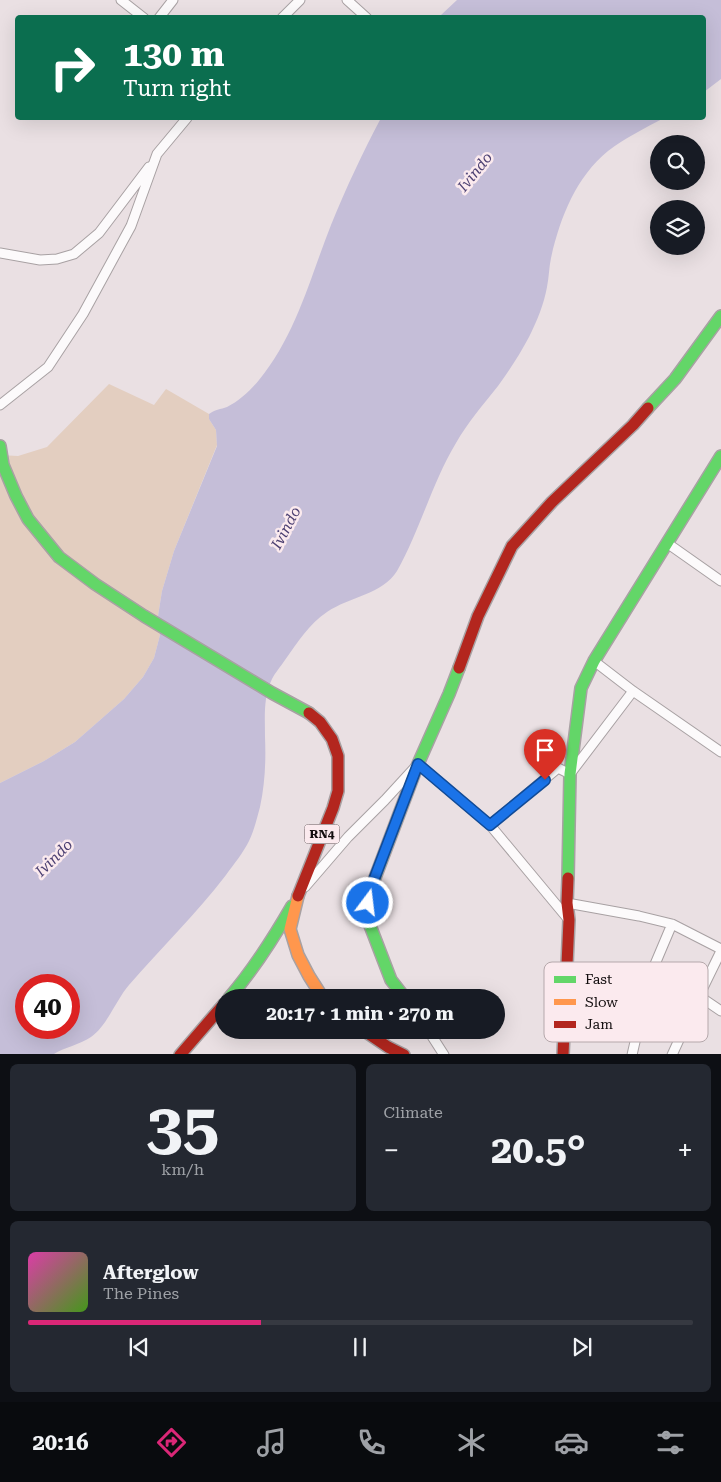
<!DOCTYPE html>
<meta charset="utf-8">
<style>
body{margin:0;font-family:"Roboto Serif",serif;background:#242831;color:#f1f3f6;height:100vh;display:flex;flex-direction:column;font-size:19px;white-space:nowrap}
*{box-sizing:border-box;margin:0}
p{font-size:16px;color:#9ea1a6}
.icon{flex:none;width:28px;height:28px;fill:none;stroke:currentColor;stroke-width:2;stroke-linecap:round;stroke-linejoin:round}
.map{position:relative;height:1054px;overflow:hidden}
.drawer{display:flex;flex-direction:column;gap:10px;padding:10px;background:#0d0f14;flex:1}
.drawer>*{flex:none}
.top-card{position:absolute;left:15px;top:15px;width:691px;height:105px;border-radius:5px;box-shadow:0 5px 20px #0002;background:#0b6e4f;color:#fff;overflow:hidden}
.buttons{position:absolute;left:650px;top:135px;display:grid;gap:10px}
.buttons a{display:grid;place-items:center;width:55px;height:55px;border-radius:50%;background:#171b24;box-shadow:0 5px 20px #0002;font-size:25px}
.speed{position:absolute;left:15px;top:974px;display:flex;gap:10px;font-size:25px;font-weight:700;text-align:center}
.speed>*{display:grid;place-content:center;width:65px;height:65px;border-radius:50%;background:#171b24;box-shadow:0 5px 20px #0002;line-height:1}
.speed .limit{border:8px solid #d22;background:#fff;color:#111}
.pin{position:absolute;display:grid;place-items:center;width:42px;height:42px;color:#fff;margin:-51px -21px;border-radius:50% 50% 50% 0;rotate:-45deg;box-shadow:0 0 5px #0007}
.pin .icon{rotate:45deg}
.me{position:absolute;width:55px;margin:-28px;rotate:15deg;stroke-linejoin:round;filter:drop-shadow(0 0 4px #0008)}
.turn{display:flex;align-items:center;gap:18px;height:105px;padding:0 25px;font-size:22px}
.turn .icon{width:65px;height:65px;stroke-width:2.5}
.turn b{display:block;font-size:35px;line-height:42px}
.big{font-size:38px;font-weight:700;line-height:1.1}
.drawer .widget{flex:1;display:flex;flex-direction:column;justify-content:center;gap:8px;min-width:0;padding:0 18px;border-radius:8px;background:#242831}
.drawer .dial{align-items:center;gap:0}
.dial b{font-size:65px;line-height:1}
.song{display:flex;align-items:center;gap:15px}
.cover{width:60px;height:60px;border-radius:8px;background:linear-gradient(135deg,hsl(320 70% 55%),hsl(100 70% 35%))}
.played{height:5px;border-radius:2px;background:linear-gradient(90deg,#db2777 35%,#363941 35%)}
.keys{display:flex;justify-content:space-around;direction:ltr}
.heat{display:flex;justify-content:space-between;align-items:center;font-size:28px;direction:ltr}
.drawer .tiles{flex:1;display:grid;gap:10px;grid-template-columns:1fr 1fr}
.widget:last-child{grid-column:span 2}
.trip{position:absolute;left:215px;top:989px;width:290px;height:50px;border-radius:25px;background:#171b24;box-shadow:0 5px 20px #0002;font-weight:700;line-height:50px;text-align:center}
.tab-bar{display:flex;height:80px;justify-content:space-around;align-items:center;background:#090b0e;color:#9ea1a6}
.tab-bar .icon{width:35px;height:35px}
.tab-bar .on{color:#db2777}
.tab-bar b{font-size:22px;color:#f1f3f6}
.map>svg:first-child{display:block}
.green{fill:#e3cec0}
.water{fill:#c5bed8;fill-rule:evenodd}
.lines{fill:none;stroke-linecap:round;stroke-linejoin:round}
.street-casing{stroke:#a8a1a3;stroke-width:11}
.fast-casing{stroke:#a8a1a3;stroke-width:14}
.slow-casing{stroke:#a8a1a3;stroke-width:14}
.jam-casing{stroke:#a8a1a3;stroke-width:14}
.street{stroke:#fcfafb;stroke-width:9}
.fast{stroke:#63d668;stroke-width:11}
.slow{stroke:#ff974d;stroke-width:11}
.jam{stroke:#b3261e;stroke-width:11}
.route-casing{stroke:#114b97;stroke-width:12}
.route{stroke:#1a73e8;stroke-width:9}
.labels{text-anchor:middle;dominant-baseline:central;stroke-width:5;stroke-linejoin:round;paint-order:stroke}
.shield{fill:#fbeaee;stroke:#595052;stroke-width:1}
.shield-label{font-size:12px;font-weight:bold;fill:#130e0f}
.water-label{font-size:15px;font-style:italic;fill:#4d4173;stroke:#fbeaee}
.key{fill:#fbeaee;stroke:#b5a8ab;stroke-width:1}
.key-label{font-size:14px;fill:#130e0f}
</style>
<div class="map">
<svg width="721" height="1055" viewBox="0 0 721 1055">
<rect width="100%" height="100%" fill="#eae0e3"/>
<path class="green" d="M109,384l45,21 12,-16 43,25v5l7,11 1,15 -43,106 -12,40 -4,25 2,19 -6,23 -11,19 -19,22 -49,43 -31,19 -44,22v-328l18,1 29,-9z"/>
<path class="water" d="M457,0h264v79l-17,13v-74l-269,-1 6,-2z
M381,118h283c-19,10 -39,20 -56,33 -32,26 -48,67 -57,107 -2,9 -2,19 -4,29 -3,17 -10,34 -18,50 -9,17 -20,34 -31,49 -15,19 -30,36 -42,57 -24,40 -36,87 -59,128 -14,23 -48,26 -70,41 -18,12 -29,30 -42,48 -4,6 -10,13 -13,19 -9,18 -7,39 -7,58 1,24 0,47 -5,70 -3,11 -6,24 -11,34 -6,12 -15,23 -23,34 -30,39 -65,73 -97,110 -13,15 -22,41 -38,52 -12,8 -26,10 -37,17l-54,1v-272l44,-22 31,-19 49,-43 19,-22 11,-19 6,-23 -2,-19 4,-25 12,-40 43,-105 -1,-16 -7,-11v-5c5,-4 12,-5 18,-7 12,-6 23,-16 32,-27 37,-45 51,-102 72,-155 15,-37 32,-73 50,-107zM26,985h43v43h-43z"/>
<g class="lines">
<g class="street-casing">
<path id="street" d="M121,0l23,18
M347,0l20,18
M159,18l14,-18
M282,18l18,-18
M0,253l40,7 17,-1 17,-5 25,-21 50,-66
M0,405l48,-38 35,-53 48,-88 26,-72 30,-36
M667,543l54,38
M594,661l39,30 88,61
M490,825l68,-57 12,6 63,-83
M305,887l43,-50 37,-37 33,-36 72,61 79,95
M567,903l72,13 33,8 49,25
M699,996l22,15
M428,1030l16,25
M632,1055l18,-79 22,-52
M672,1055l27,-59 22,-45"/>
</g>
<g class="fast-casing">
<path id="fast" d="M648,408l27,-29 46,-63
M0,446l3,19 13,31 12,23 31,38 36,27 49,32 128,77 37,20
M568,878l2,-104 11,-86 13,-27 127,-205
M229,998c25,-29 44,-59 63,-92
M405,998l-14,-18 -25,-65 4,-24 48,-127 31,-70 10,-26"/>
</g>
<g class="slow-casing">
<path id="slow" d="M298,896l-8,33 8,26 11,21 14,22"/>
</g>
<g class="jam-casing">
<path id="jam" d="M459,668l19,-52 34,-70 40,-44 81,-77 15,-17
M298,896l35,-88 5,-17v-35l-6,-17 -12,-17 -11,-9
M363,1030l25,17 16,8
M180,1055l44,-51
M563,1055l6,-135 -2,-17 1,-25"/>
</g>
<use href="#street" class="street"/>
<use href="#fast" class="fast"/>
<use href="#slow" class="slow"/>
<use href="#jam" class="jam"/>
</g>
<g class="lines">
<g class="route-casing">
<path id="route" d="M368,903l2,-13 48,-126 72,61 55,-45"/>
</g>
<use href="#route" class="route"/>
</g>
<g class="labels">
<rect class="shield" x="304.5" y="824.5" width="35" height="19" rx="4"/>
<g class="shield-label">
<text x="322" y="834">RN4</text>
</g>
<g class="water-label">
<text transform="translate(475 172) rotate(-51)">Ivindo</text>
<text transform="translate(286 528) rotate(-62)">Ivindo</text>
<text transform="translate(54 858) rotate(-45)">Ivindo</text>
</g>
</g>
<rect x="544" y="962" width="164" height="80" rx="8" class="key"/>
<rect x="554" y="976" width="22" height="7" fill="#63d668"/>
<rect x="554" y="999" width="22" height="6" fill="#ff974d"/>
<rect x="554" y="1021" width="22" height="7" fill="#b3261e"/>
<g class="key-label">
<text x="585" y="984">Fast</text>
<text x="585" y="1007">Slow</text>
<text x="585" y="1029">Jam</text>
</g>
</svg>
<div class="buttons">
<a><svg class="icon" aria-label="search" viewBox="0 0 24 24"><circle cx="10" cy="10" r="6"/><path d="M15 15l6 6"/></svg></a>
<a><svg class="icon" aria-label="layers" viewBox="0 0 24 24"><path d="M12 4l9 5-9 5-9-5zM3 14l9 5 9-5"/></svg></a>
</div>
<div class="speed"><div class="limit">40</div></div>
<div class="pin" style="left:545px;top:780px;background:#d93025"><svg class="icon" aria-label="arrive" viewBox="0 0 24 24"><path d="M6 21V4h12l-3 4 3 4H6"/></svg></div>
<svg class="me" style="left:368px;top:903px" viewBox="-20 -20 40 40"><circle r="17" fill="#1a73e8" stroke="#fff" stroke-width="3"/><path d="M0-11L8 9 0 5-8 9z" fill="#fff"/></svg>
<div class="trip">20:17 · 1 min · 270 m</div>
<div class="top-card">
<div class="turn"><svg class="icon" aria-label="right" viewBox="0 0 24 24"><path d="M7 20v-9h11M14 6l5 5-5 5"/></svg><div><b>130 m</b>Turn right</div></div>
</div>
</div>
<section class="drawer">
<div class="tiles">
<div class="widget dial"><b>35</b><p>km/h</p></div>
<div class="widget"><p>Climate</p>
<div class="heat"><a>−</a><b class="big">20.5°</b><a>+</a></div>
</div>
<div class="widget">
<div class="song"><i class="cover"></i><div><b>Afterglow</b><p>The Pines</p></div></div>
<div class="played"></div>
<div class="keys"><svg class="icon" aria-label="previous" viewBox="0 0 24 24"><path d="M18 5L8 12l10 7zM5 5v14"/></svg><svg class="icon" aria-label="pause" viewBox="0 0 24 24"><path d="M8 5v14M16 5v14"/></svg><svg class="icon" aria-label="next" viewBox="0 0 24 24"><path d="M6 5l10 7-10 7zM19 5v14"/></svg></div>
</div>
</div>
</section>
<nav class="tab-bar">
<b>20:16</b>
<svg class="icon on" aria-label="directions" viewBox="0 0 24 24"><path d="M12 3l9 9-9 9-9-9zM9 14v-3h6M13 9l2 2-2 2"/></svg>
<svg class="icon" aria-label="music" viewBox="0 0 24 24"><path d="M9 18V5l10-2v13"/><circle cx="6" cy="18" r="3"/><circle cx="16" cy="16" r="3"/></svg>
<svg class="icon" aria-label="phone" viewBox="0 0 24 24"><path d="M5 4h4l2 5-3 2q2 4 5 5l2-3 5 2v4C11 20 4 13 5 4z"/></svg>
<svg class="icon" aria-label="climate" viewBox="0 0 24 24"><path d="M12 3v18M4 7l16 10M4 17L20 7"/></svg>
<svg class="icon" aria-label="car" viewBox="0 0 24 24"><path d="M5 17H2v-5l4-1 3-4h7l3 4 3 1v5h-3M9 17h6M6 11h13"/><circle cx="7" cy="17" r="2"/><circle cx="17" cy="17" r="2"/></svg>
<svg class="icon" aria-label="filters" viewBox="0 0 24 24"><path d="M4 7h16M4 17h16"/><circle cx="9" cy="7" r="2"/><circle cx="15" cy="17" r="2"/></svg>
</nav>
